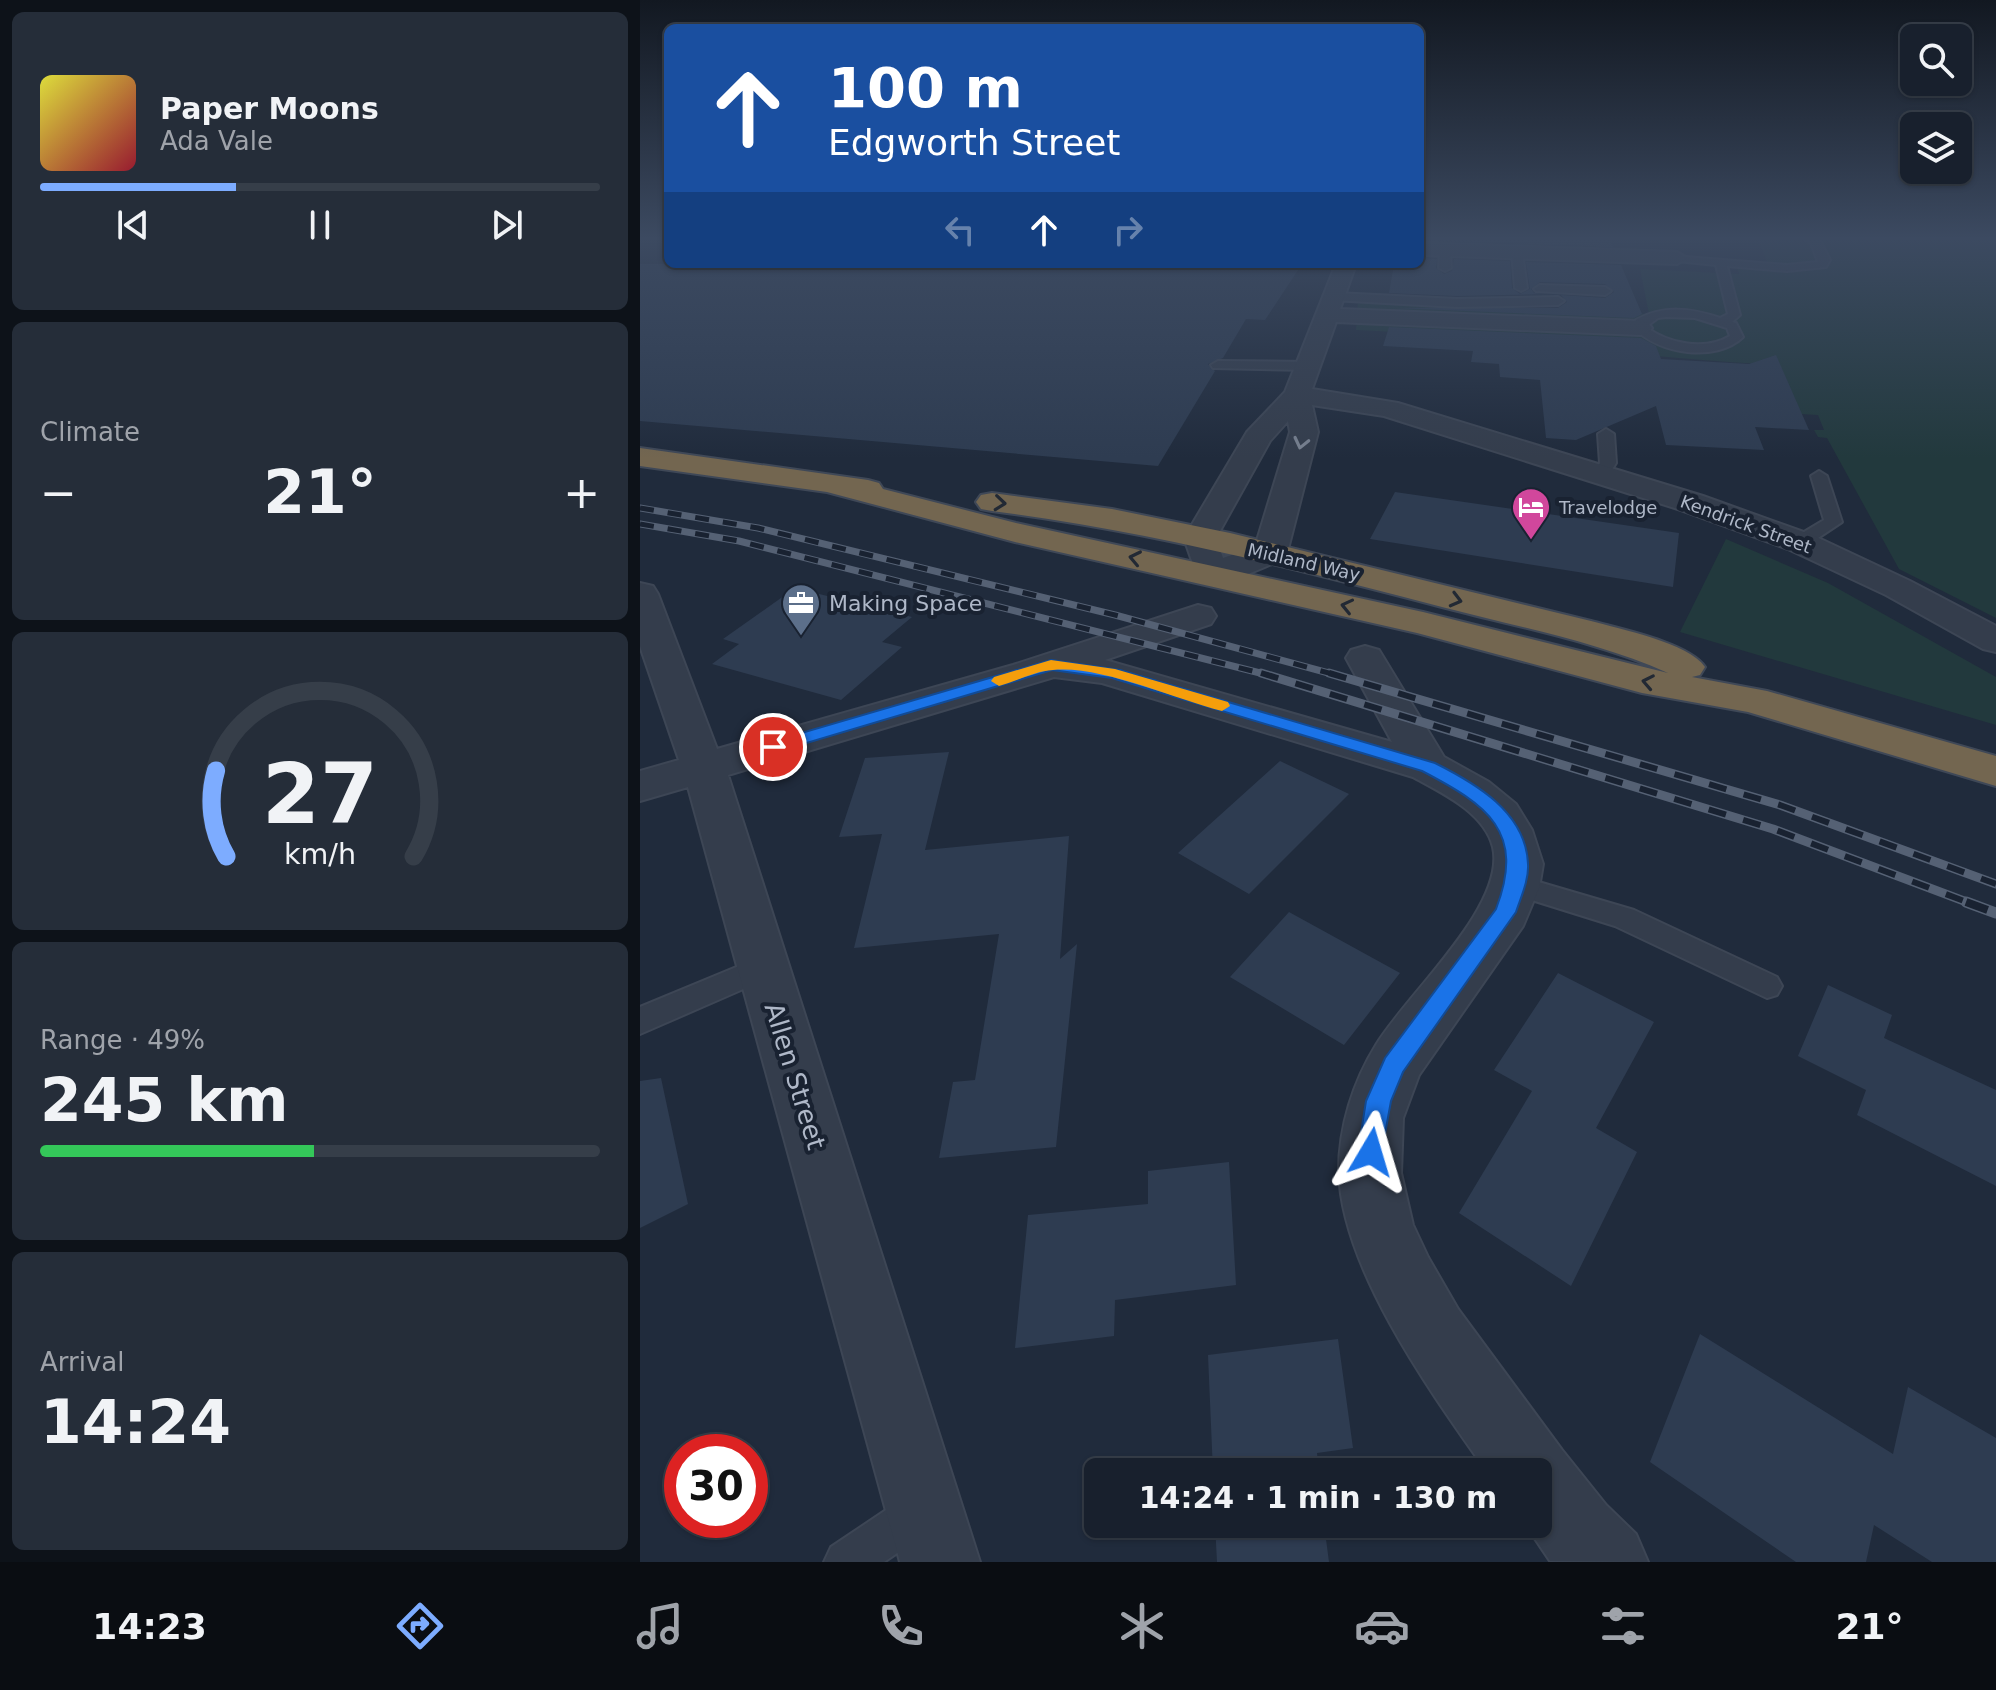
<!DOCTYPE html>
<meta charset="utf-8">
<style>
body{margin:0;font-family:"DejaVu Sans",sans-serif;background:#252d39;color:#f1f3f6;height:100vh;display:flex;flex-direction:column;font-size:30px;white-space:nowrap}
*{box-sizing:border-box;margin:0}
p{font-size:26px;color:#9fa3aa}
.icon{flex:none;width:44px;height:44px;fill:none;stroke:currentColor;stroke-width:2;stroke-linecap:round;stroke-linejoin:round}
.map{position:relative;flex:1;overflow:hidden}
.details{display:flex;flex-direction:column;gap:12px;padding:12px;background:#0d1219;width:640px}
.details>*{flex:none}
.banner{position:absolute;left:24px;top:24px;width:760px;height:244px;border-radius:12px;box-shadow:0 2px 6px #0004,0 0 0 2px #363e49;background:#1a4fa0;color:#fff;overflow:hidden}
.fabs{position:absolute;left:1260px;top:24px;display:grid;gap:16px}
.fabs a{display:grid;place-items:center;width:72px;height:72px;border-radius:12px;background:#18202d;box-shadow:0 2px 6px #0004,0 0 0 2px #363e49;font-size:40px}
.speed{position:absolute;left:24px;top:1434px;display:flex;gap:16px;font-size:40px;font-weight:700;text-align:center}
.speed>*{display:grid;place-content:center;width:104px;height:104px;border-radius:50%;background:#18202d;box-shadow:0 2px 6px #0004,0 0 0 2px #363e49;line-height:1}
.speed .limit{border:12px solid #d22;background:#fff;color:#111}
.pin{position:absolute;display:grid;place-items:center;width:68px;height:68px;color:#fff;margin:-34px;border:4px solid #fff;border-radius:50%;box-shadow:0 2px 8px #0007}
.me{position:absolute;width:88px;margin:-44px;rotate:7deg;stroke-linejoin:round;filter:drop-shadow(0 0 6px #0008)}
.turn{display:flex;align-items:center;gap:28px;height:168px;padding:0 32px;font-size:36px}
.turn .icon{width:104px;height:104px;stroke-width:2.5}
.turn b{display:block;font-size:56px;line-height:68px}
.lanes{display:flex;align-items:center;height:76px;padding:0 32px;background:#0003;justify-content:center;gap:40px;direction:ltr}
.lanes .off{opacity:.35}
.big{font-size:60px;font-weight:700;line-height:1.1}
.details .widget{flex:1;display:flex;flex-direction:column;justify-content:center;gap:12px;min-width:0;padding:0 28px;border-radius:12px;background:#252d39}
.details .dial{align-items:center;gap:0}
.dial svg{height:208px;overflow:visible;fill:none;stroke:#363e49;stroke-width:7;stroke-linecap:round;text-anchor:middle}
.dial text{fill:#f1f3f6;stroke:none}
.song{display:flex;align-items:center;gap:24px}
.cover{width:96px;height:96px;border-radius:12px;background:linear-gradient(135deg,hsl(60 70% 55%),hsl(350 70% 35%))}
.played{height:8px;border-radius:4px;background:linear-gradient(90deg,#7dacff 35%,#363e49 35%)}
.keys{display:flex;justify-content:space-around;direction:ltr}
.heat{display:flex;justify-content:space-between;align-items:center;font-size:44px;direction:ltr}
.charge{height:12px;border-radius:6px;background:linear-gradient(90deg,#34c759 49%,#363e49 0)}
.trip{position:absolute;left:444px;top:1458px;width:468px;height:80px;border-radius:12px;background:#18202d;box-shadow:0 2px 6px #0004,0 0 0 2px #363e49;font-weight:700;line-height:80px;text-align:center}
.menu{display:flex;height:128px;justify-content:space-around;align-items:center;background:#0a0d12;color:#9fa3aa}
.menu .icon{width:56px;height:56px}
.menu .selected{color:#7dacff}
.menu b{font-size:36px;color:#f1f3f6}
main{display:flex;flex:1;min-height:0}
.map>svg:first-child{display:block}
.green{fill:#22393d}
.building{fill:#2e3c51}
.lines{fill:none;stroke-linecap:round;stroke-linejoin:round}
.lane-casing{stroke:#3d4655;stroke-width:4}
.street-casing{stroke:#3d4655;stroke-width:4}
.highway-casing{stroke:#3f4857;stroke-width:4}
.lane{fill:#343d4c;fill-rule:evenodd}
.street{fill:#343d4c;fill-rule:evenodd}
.highway{fill:#736650;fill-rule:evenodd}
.rail-far2-casing{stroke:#556174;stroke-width:7}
.rail-far1-casing{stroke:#556174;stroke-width:9}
.rail-casing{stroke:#556174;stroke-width:11}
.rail-far2{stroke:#192231;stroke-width:5;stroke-dasharray:14;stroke-linecap:butt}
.rail-far1{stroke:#192231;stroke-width:6;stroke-dasharray:18;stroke-linecap:butt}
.rail{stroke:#192231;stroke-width:8;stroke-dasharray:23;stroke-linecap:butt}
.oneway{stroke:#788190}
.oneway2{stroke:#222934}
.route{fill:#1a73e8;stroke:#114b97;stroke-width:2}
.slow{fill:#f59e0b}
.labels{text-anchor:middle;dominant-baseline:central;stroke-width:8;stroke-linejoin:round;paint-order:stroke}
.far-poi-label{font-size:18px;fill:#afb8c8;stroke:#192231;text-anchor:start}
.far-street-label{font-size:18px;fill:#afb8c8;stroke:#192231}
.poi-label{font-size:22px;fill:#afb8c8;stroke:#192231;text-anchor:start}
.near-street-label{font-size:26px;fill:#afb8c8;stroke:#192231}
</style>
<main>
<section class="details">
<div class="widget">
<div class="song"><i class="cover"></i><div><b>Paper Moons</b><p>Ada Vale</p></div></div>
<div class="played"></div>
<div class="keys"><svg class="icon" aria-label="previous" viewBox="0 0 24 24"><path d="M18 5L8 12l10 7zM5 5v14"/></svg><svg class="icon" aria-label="pause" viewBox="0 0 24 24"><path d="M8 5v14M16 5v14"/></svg><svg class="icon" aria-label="next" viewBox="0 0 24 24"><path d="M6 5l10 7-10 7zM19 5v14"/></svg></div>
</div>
<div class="widget"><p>Climate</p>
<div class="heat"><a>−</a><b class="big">21°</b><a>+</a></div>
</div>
<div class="widget dial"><svg viewBox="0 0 100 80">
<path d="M14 69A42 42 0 1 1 86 69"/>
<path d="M14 69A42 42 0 0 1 10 36" stroke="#7dacff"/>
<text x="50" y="56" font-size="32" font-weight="700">27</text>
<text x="50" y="72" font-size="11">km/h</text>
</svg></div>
<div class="widget"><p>Range · 49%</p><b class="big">245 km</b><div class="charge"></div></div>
<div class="widget"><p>Arrival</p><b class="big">14:24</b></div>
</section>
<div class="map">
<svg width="1356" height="1562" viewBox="0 0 1356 1562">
<rect width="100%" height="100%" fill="#202b3c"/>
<path class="green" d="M1118,239h238v379l-97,-49 -72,-131 -9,-1 -4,-7h10l-6,-15 -17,-1 -28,-55 -12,1 1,4c-136,-7 -270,-28 -406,-34l2,-30 291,14 -9,-45 99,5 -3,-12 32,2z
M1086,539l102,44 168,94v48l-316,-93z"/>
<path class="building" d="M780,239h190l3,8 -193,-7z
M780,258l17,1 -1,9 8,6 8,-3 2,-12 56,2 2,27 8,6 10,-5 -4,-27 95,3 21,49 -8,4 -239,-10h163l9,-6 -6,-7 44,3 9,-6 -9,-8 -65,-2 -9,7 3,4 8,1 -85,2 -68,-3 5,-29h26z
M0,264h662l-37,56 -19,-1 -23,39 -15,6 7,7 -57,95 -518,-45z
M749,327l252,11 15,8 5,13 88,5 27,-9 33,75 -54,-3 9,23 -98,-5 -10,-39 -80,34 -30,-2 -6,-58 -40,-3 -1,-13 -28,-2 2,-11 -90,-5z
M755,492l284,41 -6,54 -303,-48z
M155,588l117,29 -30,25 20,5 -61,53 -129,-36 27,-20 -16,-5z
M309,752l-24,98 144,-14 -9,123 17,-15 -21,203 -117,11 14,-76 22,-2 24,-146 -145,14 28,-114 -43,3 26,-79z
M640,761l69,33 -100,100 -71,-41z
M649,912l111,61 -56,72 -114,-68z
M918,973l96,49 -58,106 41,24 -66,134 -112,-73 73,-122 -38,-21z
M1188,985l64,30 -8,23 112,52v96l-139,-71 9,-25 -68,-34z
M21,1078l27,126 -48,24v-147z
M589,1162l7,123 -121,15 -1,36 -99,12 13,-133 120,-11v-33z
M1060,1334l193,120 15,-67 88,51v124h-64l-58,-37 -8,37h-70l-146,-100z
M698,1339l15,109 -36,5 2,19h-106l-5,-117z
M575,1524h109l5,38h-112z"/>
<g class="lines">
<g class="lane-casing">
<path id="lane" d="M1165,239h14l11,21 -4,7 -39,4 -60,-5 13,49 -8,7 4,1 7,14c-27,26 -85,17 -109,-9l2,-8c27,-15 55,-12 84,-2l8,-4 -12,-49 -39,-4 -5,-3 1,-2 114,9 31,-3 -7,-19zM1026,317l29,1 32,10 3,8c-25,15 -61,8 -84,-9l12,-9z
M805,247l5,3 1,18 -6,3 -6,-3 1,-18z
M877,249l5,3 5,36 -6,3 -6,-3 -3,-36z
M900,285l65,2 6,4 -6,4 -69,-4 -2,-2z
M696,293l121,6 101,-2 6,4 -6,4 -101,2 -125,-7v-6z
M578,361l91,1 7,4 -7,4 -96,-2 -2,-3z
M966,429l8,5 2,29 -8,13 -6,2 -8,-5 6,-10 -2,-29z
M1179,471l8,5 15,46 -36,24h-12l-3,-4 3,-4 30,-18 -13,-44z
M875,875l119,35 143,67 5,9 -5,9 -10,3 -152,-72 -109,-34 -4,-7 4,-7z
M123,956l10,4 4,8 -4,8 -133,58v-27z
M279,1492l15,6 6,15 -6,15 -50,34h-60l7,-15 73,-49z"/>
</g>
<g class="street-casing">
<path id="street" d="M780,243l257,9 10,6 -10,6 -257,-9z
M696,264h20l-16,45 300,12 8,2 4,5 -4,5 -8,2 -304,-13 -24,67 86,14 305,93 109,39 98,46 86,45v26l-13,-3 -97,-54 -98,-46 -107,-39 -297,-94 -72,-11 6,27 -31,121 -5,7c-25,9 -57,28 -83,21l-15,-43 63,-106 38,-40zM648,421l2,11 -35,115 -32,11 -7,-20 54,-97z
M0,583l13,3 5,8 59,155 296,-84 185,-60 13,3 5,8 -5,8 -106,36 287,82 -46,-84 5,-8 14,-4 14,4 65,107 45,25 27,22 16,26 11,34 -4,24 -16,38 -104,149 -16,43 -2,55 12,52 15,32 30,52 104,141 44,55 30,29 12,28 -98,-1 -25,-37h13v-52h-51c-55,-78 -146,-203 -148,-301 0,-44 14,-89 37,-126 30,-50 131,-139 117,-198 -9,-35 -51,-54 -80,-70l-311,-94 -48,-6 -326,98 252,787h-80l-212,-775 -48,14v-30l39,-11 -39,-114z"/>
</g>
<g class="highway-casing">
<path id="highway" d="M0,448l228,32 11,3 4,6 133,34 407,89 245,61c-72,-32 -150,-46 -226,-66 -149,-39 -297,-77 -450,-96l-11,-2 -5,-7 5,-7 11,-2 120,16 118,24 361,88c29,8 98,22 114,46l-5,8 -8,2 75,14 229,65v30l-248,-74 -106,-19 -225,-60 -402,-91 -188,-50 -187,-26z"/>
</g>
<use href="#lane" class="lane"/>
<use href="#street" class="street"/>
<use href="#highway" class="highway"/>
<g class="rail-far2-casing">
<path id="rail-far2" d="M0,508l118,20 357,87 221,60
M0,524l99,17 529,134"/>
</g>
<g class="rail-far1-casing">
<path id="rail-far1" d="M621,673l512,156 199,75
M689,673l451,132 216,79"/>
</g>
<g class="rail-casing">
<path id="rail" d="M1326,902l30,11"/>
</g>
<use href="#rail-far2" class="rail-far2"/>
<use href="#rail-far1" class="rail-far1"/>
<use href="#rail" class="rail"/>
</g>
<defs><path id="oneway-chevron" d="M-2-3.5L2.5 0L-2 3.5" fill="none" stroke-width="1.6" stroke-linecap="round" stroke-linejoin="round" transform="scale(2)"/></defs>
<use class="oneway" href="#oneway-chevron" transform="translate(661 443) rotate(103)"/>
<g class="oneway2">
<use href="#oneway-chevron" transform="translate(360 503) rotate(6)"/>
<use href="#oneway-chevron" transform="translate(495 558) rotate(-168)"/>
<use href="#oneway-chevron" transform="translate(816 600) rotate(15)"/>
<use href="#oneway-chevron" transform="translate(707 606) rotate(-167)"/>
<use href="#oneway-chevron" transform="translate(1008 682) rotate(-169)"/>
</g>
<linearGradient id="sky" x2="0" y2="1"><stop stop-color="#121821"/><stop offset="0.52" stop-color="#3c4a61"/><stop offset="1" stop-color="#3c4a61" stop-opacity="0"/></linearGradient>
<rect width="1356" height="458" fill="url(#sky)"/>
<path class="route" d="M411,660l69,10 315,93c40,20 91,49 93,101 1,16 -7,33 -12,48l-113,160 -12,29 -11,60 -9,3 -9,-3 -4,-9 8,-51 19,-43 111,-149c30,-78 -9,-104 -74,-138l-310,-93 -60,-8 -279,83 -9,-6 3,-4z"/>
<path class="slow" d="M411,660l64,9 113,33 2,4 -8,5c-47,-12 -122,-46 -169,-41 -18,1 -36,11 -54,16l-8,-5 3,-4z"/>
<defs>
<g id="hotel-pin" transform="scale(2)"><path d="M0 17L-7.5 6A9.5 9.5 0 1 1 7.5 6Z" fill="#d1479c" stroke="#192231"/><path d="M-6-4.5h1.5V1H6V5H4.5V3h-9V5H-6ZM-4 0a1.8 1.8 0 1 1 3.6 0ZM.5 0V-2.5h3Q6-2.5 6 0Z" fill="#fff"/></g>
<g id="office-pin" transform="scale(2)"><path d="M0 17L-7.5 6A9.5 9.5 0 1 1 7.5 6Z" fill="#5c6f8a" stroke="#192231"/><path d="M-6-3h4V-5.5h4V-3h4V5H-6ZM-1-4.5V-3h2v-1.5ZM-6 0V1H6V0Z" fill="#fff"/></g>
</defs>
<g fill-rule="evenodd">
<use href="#hotel-pin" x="891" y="507"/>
<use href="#office-pin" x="161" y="603"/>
</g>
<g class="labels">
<g class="far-poi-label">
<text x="919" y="507">Travelodge</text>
</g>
<g class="far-street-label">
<text transform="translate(1106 524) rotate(20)">Kendrick Street</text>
<text transform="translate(664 562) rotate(13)">Midland Way</text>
</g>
<g class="poi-label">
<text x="189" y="603">Making Space</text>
</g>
<g class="near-street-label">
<text transform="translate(155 1076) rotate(73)">Allen Street</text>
</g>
</g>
</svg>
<div class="fabs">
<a><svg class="icon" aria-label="search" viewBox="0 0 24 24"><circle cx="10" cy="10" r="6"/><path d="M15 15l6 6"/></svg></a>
<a><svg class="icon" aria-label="layers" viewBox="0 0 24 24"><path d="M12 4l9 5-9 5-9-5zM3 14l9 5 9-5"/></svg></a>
</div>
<div class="speed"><div class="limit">30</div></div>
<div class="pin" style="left:133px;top:747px;background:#d93025"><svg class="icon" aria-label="arrive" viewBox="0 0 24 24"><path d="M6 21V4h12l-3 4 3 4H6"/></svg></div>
<svg class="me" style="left:731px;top:1152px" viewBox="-20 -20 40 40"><path d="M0-17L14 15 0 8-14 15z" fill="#1a73e8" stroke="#fff" stroke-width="4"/></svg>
<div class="trip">14:24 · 1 min · 130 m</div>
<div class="banner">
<div class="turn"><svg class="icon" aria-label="ahead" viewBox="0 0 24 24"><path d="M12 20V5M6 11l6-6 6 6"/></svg><div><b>100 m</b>Edgworth Street</div></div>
<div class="lanes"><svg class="icon off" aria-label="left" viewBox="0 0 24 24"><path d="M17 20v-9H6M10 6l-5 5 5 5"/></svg><svg class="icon" aria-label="ahead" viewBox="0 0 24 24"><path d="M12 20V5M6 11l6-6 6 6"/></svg><svg class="icon off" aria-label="right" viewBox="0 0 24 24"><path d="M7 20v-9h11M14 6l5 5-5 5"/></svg></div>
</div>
</div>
</main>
<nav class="menu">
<b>14:23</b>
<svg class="icon selected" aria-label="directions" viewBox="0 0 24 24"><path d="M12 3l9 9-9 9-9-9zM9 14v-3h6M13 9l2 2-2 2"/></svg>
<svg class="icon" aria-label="music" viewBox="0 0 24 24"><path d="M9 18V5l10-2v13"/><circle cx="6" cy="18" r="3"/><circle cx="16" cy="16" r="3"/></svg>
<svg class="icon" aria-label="phone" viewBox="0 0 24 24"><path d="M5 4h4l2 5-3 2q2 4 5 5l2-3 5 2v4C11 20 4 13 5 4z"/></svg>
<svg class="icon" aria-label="climate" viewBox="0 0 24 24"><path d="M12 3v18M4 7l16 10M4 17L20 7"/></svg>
<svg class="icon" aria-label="car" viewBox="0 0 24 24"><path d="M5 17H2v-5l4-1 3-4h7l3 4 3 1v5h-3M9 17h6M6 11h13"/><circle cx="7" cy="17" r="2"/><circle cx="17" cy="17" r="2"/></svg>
<svg class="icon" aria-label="filters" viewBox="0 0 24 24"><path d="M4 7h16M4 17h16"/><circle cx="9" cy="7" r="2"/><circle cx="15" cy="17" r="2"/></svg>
<b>21°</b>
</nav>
